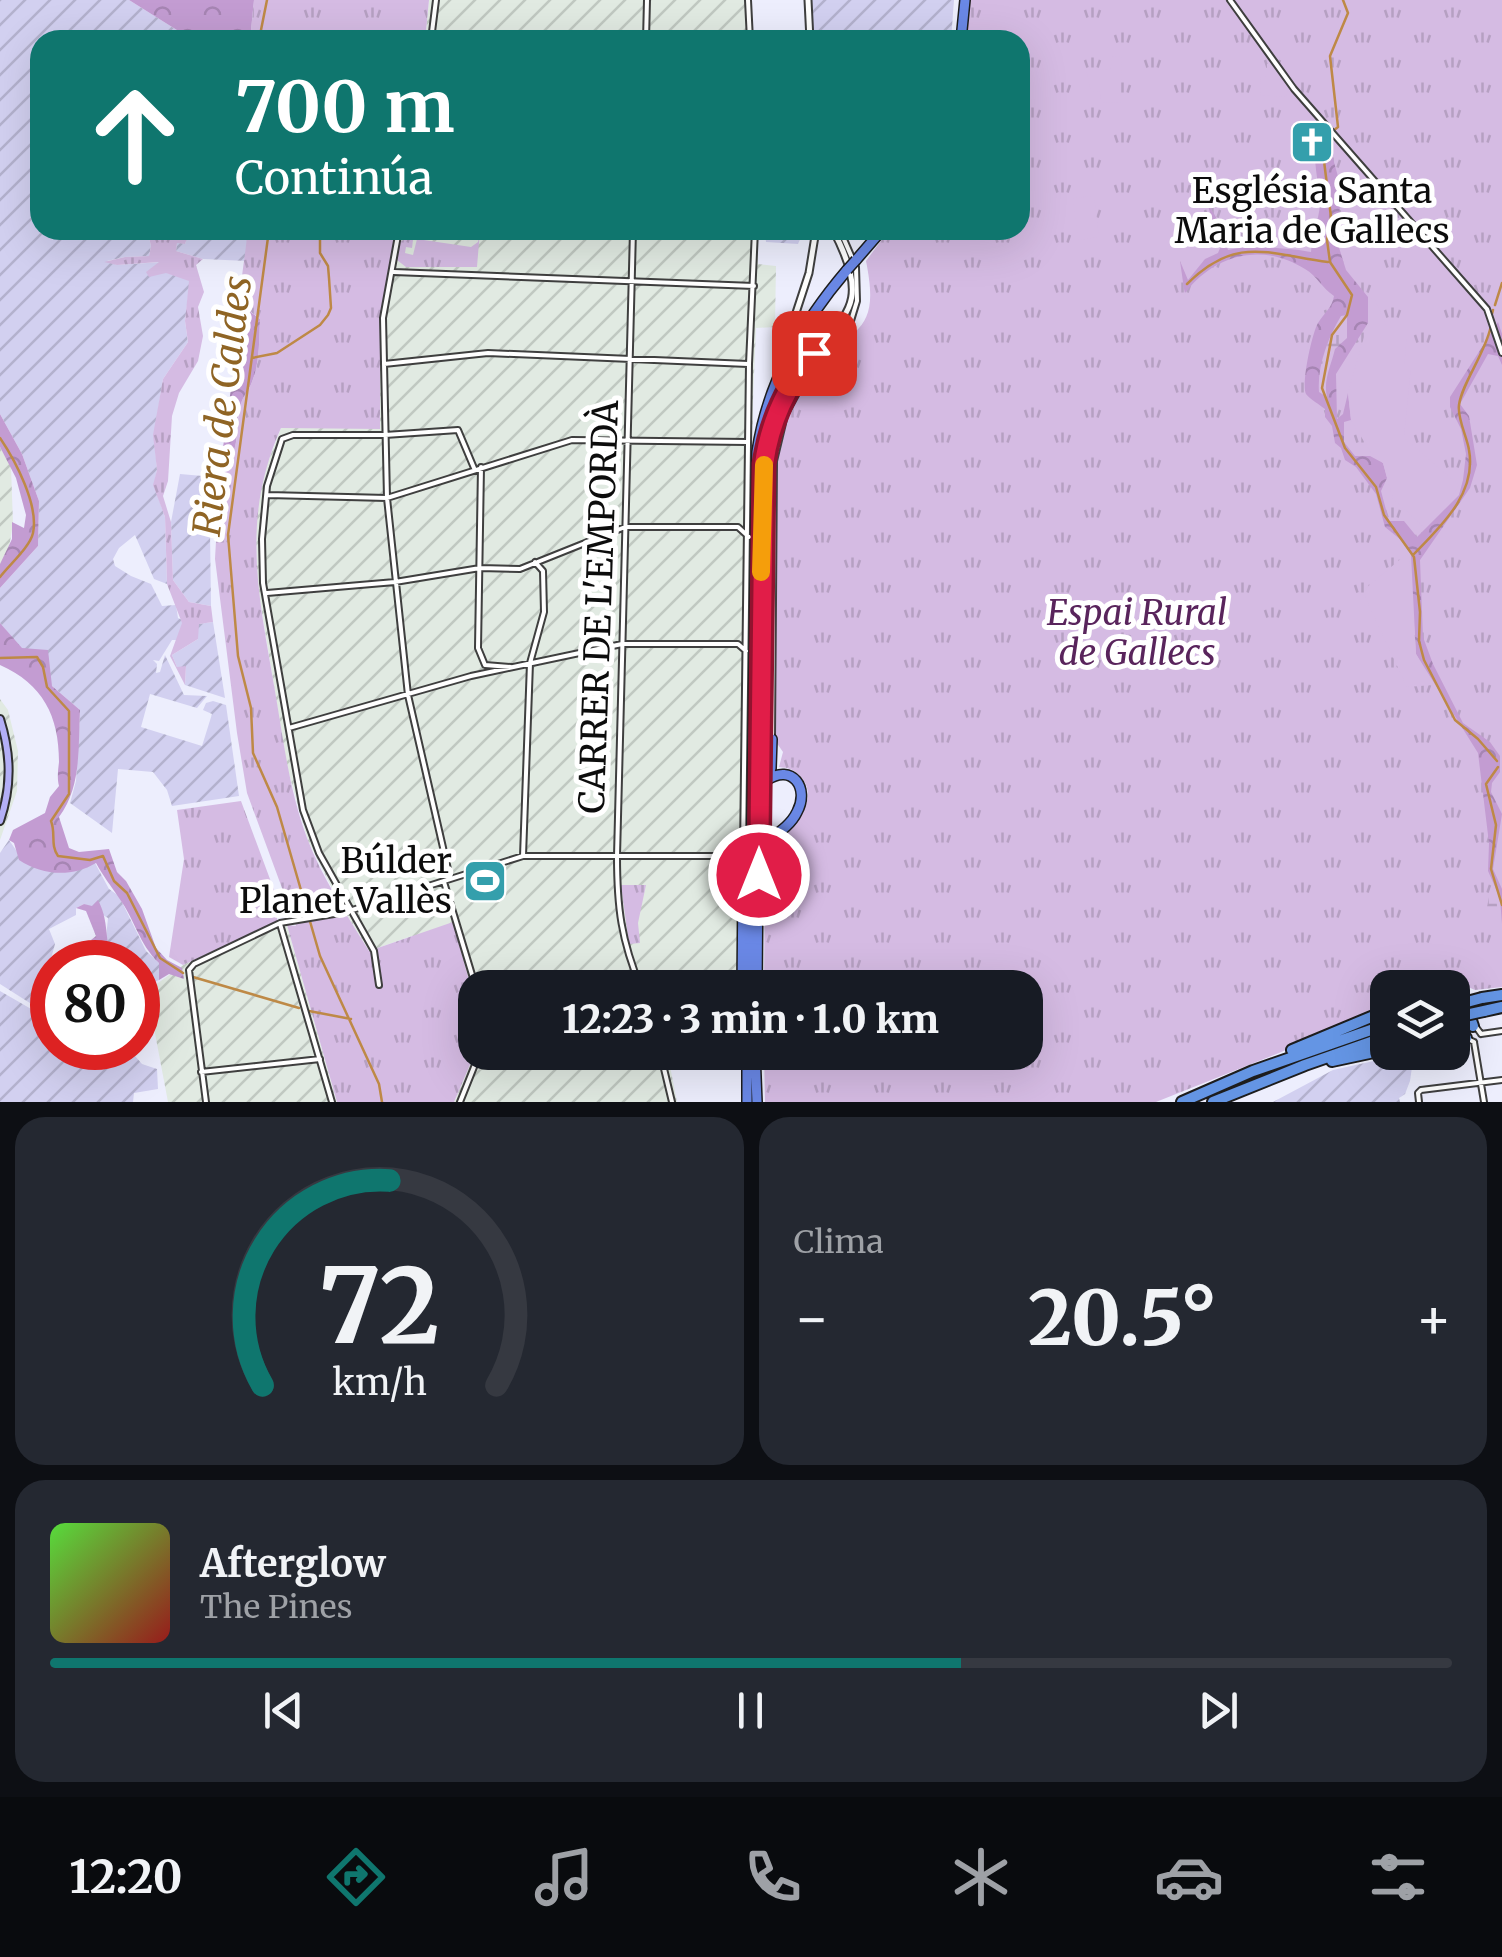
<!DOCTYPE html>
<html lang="es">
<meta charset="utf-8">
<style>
body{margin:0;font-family:Merriweather,serif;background:#242831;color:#f1f3f6;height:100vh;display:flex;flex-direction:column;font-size:38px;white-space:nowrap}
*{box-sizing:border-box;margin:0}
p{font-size:32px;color:#9ea1a6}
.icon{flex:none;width:55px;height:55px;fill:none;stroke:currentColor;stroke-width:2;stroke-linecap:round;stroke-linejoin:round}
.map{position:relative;height:1102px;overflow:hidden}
.details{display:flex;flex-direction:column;gap:15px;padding:15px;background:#0d0f14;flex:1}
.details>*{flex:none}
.top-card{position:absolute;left:30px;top:30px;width:1000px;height:210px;border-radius:30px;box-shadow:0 10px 40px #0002;background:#0f766e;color:#fff;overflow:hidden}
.fabs{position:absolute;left:1370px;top:970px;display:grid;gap:20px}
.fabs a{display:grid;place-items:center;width:100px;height:100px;border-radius:20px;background:#171b24;box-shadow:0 10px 40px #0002;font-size:50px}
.speed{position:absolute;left:30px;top:940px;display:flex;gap:20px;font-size:50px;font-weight:700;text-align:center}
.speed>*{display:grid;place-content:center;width:130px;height:130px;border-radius:50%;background:#171b24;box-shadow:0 10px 40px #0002;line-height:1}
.speed .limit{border:15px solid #d22;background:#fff;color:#111}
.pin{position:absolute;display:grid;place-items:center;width:85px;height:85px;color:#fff;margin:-42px;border-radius:20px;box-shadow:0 5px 15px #0006}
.me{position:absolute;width:110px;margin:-55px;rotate:0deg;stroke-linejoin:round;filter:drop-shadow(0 0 8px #0008)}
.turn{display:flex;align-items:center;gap:35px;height:210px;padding:0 40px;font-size:45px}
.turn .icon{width:130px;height:130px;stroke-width:2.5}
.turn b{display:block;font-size:70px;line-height:85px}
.big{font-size:75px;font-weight:800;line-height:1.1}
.details .tile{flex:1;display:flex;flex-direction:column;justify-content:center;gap:15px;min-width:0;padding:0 35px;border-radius:30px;background:#242831}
.details .dial{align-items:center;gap:0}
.dial svg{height:260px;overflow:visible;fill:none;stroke:#363941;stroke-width:7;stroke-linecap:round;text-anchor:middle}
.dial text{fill:#f1f3f6;stroke:none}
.song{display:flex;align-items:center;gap:30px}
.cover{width:120px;height:120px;border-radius:15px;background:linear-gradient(135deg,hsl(110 70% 55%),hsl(0 70% 35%))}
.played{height:10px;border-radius:5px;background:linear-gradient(90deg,#0f766e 65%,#363941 65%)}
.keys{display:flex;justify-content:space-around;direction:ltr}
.heat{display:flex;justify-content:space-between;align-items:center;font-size:55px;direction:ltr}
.details .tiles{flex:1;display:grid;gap:15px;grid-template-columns:1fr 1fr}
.tile:last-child{grid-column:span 2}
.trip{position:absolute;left:458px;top:970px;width:585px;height:100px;border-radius:30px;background:#171b24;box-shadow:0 10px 40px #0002;font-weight:800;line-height:100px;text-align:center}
.menu{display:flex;height:160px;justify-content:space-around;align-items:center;background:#090b0e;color:#9ea1a6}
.menu .icon{width:70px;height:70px}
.menu .active{color:#0f766e}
.menu b{font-size:45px;color:#f1f3f6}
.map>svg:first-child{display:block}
.industrial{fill:url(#industrial-furrows)}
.farmland{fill:url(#farmland-furrows)}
.grass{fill:url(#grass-tufts)}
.forest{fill:url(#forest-crowns)}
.wetland{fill:url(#wetland-marsh)}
.garden{fill:#d5bbe3}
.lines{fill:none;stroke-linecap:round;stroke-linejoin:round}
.stream{stroke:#be8946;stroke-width:2.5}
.trunk-tunnel{stroke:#cbccd9;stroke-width:9;stroke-dasharray:9 4.5;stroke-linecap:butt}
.minor-casing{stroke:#3f3f3f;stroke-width:8}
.tertiary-casing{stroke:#3f3f3f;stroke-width:9}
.secondary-casing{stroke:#2e2e2e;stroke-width:10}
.trunk-casing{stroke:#1d1d1d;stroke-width:12}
.motorway-casing{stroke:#1d1d1d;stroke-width:14}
.minor{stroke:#fff;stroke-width:4}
.tertiary{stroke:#fff;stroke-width:5}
.secondary{stroke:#b3aff6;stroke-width:6}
.trunk{stroke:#6a88e6;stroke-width:9}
.motorway{stroke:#6495e4;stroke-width:10}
.trunk-bridge-casing{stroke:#1d1d1d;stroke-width:12;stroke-linecap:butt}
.motorway-bridge-casing{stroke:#1d1d1d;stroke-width:14;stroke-linecap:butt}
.trunk-bridge{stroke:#6a88e6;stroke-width:9}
.motorway-bridge{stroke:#6495e4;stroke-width:10}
.route-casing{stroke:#92132f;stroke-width:25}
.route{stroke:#e11d48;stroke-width:18}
.slow{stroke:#f59e0b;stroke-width:18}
.labels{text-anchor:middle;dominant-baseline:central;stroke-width:10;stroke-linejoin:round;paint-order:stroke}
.poi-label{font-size:35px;fill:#0c0c0c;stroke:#fff}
.street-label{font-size:35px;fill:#0c0c0c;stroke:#fff}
.park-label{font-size:35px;font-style:italic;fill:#59245c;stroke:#fff}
.water-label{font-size:38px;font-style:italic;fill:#8f6424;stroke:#fff}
</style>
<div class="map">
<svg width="1502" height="1102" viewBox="0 0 1502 1102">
<defs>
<pattern id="industrial-furrows" width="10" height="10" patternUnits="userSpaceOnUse" patternTransform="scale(2.5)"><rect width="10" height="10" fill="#e1eae2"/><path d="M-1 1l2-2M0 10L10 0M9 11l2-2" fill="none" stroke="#c0c8c1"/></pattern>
<pattern id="farmland-furrows" width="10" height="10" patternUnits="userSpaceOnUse" patternTransform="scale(2.5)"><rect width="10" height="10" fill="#d2d0f0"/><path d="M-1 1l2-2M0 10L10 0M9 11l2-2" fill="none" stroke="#b3b1cd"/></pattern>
<pattern id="grass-tufts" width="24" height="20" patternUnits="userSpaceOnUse" patternTransform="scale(2.5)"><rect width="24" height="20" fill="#d5bbe3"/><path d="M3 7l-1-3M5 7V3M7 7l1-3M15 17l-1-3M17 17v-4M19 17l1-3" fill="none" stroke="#b6a0c2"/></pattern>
<pattern id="forest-crowns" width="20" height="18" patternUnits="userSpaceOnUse" patternTransform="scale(2.5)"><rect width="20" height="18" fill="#c39cd2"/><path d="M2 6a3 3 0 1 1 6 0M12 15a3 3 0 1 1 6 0" fill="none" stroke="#a685b3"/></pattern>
<pattern id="wetland-marsh" width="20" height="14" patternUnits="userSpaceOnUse" patternTransform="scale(2.5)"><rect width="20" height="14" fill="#d5bbe3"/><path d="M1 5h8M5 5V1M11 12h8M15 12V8" fill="none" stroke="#b6a0c2"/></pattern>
</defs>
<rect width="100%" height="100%" fill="#edeefd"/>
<path class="industrial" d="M429,0h321l2,40h-327z
M396,230h362v34l18,2 -1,61 -19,1 -3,71 -9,588 -269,1v14l-5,-25 -58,-41 -43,15 -29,-47 -32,-63 -21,-74 -30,-185 -1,-53 5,-49 20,-52h99v-110z
M0,447l11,20 2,56 -4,25 -9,19z
M0,699l8,11 10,41 -1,40 -17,49z
M277,922l10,3 50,177h-169l-21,-111 36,-26z
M475,1053h268v3h-75l9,46h-223z"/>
<path class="farmland" d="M0,0h129l51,32 25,7 -165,1v190h107l4,16 -2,10 -24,1 -18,4 10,4 45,-3 5,11 23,7 -5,41 3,21 -25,37 -9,56 3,35 -3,15 11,32 2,67 -13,-5 -19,-44 -16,13 -6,11 2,7 16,10 20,8 11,22 14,-1 2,13 9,4 -5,18h-10l-13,21 -6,-1 4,4 -1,9 4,-1 5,-17 19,40 23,1 -10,12 -47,-14 -9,33 61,19 10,-32 -9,-4 3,-7 7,-2 13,4 13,91 -67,10 -5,-16 -14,-18 -35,-3 -6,64 -42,-30 6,-22 4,-71 -28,-24 -52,-63v-35l38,-42 1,-45 -17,-47 -22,-40z
M811,0h143l-3,40h-138z
M190,230h57v31l-44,-2 -27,-8 1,-9 8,2z
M765,230h39l-6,14 -32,-2z
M180,474l34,3 -4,54 1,75 -22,-4 -16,-22 -2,-58z
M213,622l12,76 -40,-13 1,-18h-9l-5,-12 26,-16v-15z
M9,840l9,13 77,10 14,26 10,7 27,55 13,12v17l-21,9v-27h-18l-10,-8 -4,-16 2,-20 -24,-14 -8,4v7l-27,14 6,15 -6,22 3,3v35l-3,8h-5l-44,-28v-131z
M0,991l52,30v27h76l14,16 15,5 1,20 -24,4 -1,9h-133z
M146,993l4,29 -7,10 1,16 -6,-5v-45z
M1410,1053l3,7 -3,21 -5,13 -6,4 1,4h-127l60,-32z"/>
<path class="grass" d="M254,0h175l-4,40h-175z
M969,0h533v987l-27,3 -21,-9 -18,6 -48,1 -1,16 -108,49 -123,49h-391l-1,-49 261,-1v-64l-261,-1 1,-123c11,-26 62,-59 35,-88 -7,-7 -11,-8 -21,-9l4,-15 -9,-13c0,-61 0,-122 0,-183 0,-39 -3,-82 8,-121 6,-22 17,-52 33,-68 43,-41 65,-37 51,-106l23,-31h131v-190h-55z
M147,230h43l-5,14 -8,-1 -1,8 27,8 -7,6 8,27 -6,15 5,29 -5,25 -19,32 -7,23 -4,65 -5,15 8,26 2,58 16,22 22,4 2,16 -14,2 -1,15 -26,16 5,12 9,-1 -1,19 -15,-29 12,-33 -15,-39 -2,-67 -12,-32 4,-15 -4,-35 10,-56 25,-37 -3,-21 4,-40 -23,-8 -17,4 -3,-5 13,-10 -42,3 -13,-3 21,-5 24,-1 2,-10z
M247,230h149l-16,88v111l-99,-1c-42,94 -21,173 -5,269 8,48 14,95 31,141 15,40 40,77 62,113l84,-29 22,80v51l-21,49h-117l-50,-177 9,1 -49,-133 -10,-60 -22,-174 5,-89c24,-22 13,-38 21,-66 2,-8 8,-14 11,-22 8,-20 7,-42 8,-63l-18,-14c-4,-22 5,-51 5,-75z
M480,230l-3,37h-71l-9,-7 3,-18 6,-4 7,2 -1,8 -6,-1 -1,6 8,2 4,-16 54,8 7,-5z
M241,801l36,97v24l-94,43 -14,-8 15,-98 -7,-49z
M621,885h25l-8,38 2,20 -11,1z"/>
<path class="forest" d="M129,0h125l-4,40h-45l-25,-8z
M1329,144l13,47 -6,47 10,32 22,27v26l-32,51 1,45 6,-5 5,-21 3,27 -7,2v20l11,14h15l13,7 4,15 -6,13 8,30h15l13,16 42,-42 4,-15 3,-26 -5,-25 -11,-22v-10l48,-75 4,12v31l-4,-9 -10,-2 -28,50 9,12 8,49 -7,23 -50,72 3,77 10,27 30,59 27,19 10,14v16l-8,11 -1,9 11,22 -9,55 9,20v35l-2,-26 -12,-27 1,-28 -11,-90 -62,-99 -5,-99 -10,-15 -16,-13 -9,-33 -20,-27 -11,-7 -4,-12 -6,-5 -3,-17 -7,-9v-8c-5,-4 -15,-10 -19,-15 -5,-10 6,-61 12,-71 6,-10 14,-15 16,-27 -12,-8 -17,-20 -29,-27 -43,-27 -90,-15 -120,24l-1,-4 -4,-28 8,19 17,-21 13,-6 2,-5 -13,-46 13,22 8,26c16,-5 67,-2 83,2 1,-17 8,-32 9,-48 0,-19 -7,-36 -4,-56z
M242,306l18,13c-1,21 0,43 -8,63 -3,8 -9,14 -11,22 -9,27 4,43 -21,66z
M0,414l22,40 17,47 -1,45 -38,42v-24l12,-25v-17l12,6 2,-13 -10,-37 -16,-31z
M0,623l22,25 26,2 4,36 28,24c-2,37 2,76 -21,107l10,31 10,4 30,-3 8,23 9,9 16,28 14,39 11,12 15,8 2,11 -15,-5 -10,6v-17c-20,-19 -24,-43 -40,-65 -8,-12 -16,-22 -23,-35 -25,15 -54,12 -77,-3l-5,-17 -5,-3 4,-10 32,-17 5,-16 9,-11c-2,-8 -1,-15 0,-24 0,-46 -16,-78 -59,-97z
M98,900c10,19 7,33 12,54l-7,-1 -12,-13 5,-4 -10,-25 -10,-3 8,-4 8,2z"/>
<path class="wetland" d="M1347,315v23l-12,11c-4,17 -12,31 -8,48l-8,-5c-2,-26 9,-54 22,-76z
M1491,887l5,8 3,32h-16z"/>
<path class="garden" d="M1113,56l9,1 -2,46 -19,-1 -1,-10 -9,-1 -5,-21 24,-1z
M1267,64h7l15,21 -3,12 -26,-2 1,-18 6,-1z
M1094,196l5,41 -20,3 -6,-42z
M1374,298l13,29 20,10 -3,29 7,2 -7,70 55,47 -11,19 -23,24 -32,-29 -10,-36 -12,-10 -20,-33 -3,-27 20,-70v-23z
M1409,552l7,102 17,31 -26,2 -42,-90 1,-9z"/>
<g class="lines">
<path class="stream" d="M259,40l8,-40
M1333,131l5,-4 -8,-71 18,-43 -5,-13
M1332,133l-9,20 8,64 -4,23 3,22 22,33 -5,20 -15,20 -10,53 23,60 31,39 8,28 30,42 6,55 -1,29 5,19 31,60 23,19 19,22
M269,230l-41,305 10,121 13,52 2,45 24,54 43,149 59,128 3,18
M1187,284c49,-49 81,-30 141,-22
M1495,305l7,-22
M1492,314l1,-4
M252,358l25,-5 43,-28 8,-10 3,-7 -2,-30 -1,-12 -8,-13v-23
M0,438c15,22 39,67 33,95 -3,14 -24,32 -33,44
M1413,555c27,-28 64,-61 56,-105 -2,-13 -12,-32 -10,-45 3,-22 26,-51 32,-79
M0,658l37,-1 6,10 4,20 22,24v83l-18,27c5,12 -1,24 7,35l32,4 13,-4 11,25 13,12 33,65 23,15
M1498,767l-12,17 10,41 -5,44 11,36
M193,977l106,31
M309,1011l42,8"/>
<path class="trunk-tunnel" d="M743,884l6,-24 18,-19"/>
<g class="minor-casing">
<path id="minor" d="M748,0l2,40
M1230,0l64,89 193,220 15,44
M431,40l5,-40
M646,40l1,-40
M399,230l-16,88 4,180 21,197 42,183
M633,230l-16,626c0,51 4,84 24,132
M394,272l360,14
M384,364l104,-11 260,11
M481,467l-3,181 7,17 26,2
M268,495l119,3 185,-58 176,2
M267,593l128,-11 85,-14 40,1 105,-42h113l11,10
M289,728l182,-52 151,-32h116l8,7
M772,739l2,-278 11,-46 24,-44 41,-47 7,-23 -1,-34 -16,-37
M523,856l7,-193 14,-51 -1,-41 -8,-9
M444,882l32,106
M280,924l52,178
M379,985l-5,-34 -55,-98 -16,-43 -40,-227 -1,-44 5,-53 15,-47 11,-4h92l73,-5 16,38
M1481,1034l21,-3
M1474,1042l10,60
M1474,1042l-8,-4 2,-10 8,-1 5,7
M660,1052l12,50
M201,1072l119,-13
M206,1102l-17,-132 5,-6 86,-41 66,-11 177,-56h211l9,-5 6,-487 6,-134
M460,1102l20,-50
M1419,1102l-1,-9 3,-3 81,-10"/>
</g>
<g class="tertiary-casing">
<path id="tertiary" d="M808,0l2,40
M777,371l32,-98 7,-43
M763,495c1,-39 7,-78 28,-112 41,-67 89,-64 42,-153"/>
</g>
<g class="secondary-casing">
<path id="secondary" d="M0,719c11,35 12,67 0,102"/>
</g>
<g class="trunk-casing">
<path id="trunk" d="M961,40l4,-40
M856,260l26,-30
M767,781l4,-13 1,-29
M767,841c11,-8 24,-16 30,-29 13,-24 -5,-49 -30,-32
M742,988l1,-104
M750,988l7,-536c10,-70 45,-129 90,-182
M757,988l4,-496
M755,1052l2,50
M747,1102v-50"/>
</g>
<g class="motorway-casing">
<path id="motorway" d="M1452,989l10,6 11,31
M1482,998l20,-3
M1484,1011l18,-4
M1452,1038h14
M1292,1050l96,-40
M1332,1061l56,-12
M1182,1102l71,-31 135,-47
M1213,1102l92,-37 83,-29"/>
</g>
<use href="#minor" class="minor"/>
<use href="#tertiary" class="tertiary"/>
<use href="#secondary" class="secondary"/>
<use href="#trunk" class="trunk"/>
<use href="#motorway" class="motorway"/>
<g class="trunk-bridge-casing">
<path id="trunk-bridge" d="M847,270l9,-10"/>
</g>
<g class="motorway-bridge-casing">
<path id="motorway-bridge" d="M1452,1006l30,-8
M1452,1018l32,-7"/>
</g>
<use href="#trunk-bridge" class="trunk-bridge"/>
<use href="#motorway-bridge" class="motorway-bridge"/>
</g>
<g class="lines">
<g class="route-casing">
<path id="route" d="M759,875l5,-411c6,-43 22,-78 50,-111"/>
</g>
<use href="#route" class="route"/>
<path class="slow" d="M761,572l3,-107"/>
</g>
<defs>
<g id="church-square" transform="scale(2.25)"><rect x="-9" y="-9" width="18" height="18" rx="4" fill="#349fac" stroke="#fff"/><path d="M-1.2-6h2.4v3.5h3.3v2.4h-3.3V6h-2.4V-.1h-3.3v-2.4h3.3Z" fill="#fff"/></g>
<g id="stadium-square" transform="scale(2.25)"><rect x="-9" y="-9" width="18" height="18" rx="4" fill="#349fac" stroke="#fff"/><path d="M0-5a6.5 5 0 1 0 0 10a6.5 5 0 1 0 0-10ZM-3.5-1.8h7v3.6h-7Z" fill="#fff"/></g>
</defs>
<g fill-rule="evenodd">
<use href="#church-square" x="1312" y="142"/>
<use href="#stadium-square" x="485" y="881"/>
</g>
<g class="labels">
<g class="poi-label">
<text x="1312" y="191">Església Santa<tspan x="1312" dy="40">Maria de Gallecs</tspan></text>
<text x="452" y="861" text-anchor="end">Búlder<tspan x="452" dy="40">Planet Vallès</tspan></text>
</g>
<g class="street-label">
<text transform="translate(599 607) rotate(-88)">CARRER DE L'EMPORDÀ</text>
</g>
<g class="park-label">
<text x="1137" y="613">Espai Rural<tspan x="1137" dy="40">de Gallecs</tspan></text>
</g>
<g class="water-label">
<text transform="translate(222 406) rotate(-83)">Riera de Caldes</text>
</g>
</g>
</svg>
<div class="fabs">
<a><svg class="icon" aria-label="layers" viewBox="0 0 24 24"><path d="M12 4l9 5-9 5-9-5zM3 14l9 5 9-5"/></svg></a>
</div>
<div class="speed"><div class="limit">80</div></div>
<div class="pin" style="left:814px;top:353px;background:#d93025"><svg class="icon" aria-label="arrive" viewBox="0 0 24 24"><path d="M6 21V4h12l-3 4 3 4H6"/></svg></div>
<svg class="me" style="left:759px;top:875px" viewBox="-20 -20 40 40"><circle r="17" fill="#e11d48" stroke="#fff" stroke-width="3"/><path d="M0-11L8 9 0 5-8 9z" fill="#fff"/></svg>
<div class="trip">12:23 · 3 min · 1.0 km</div>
<div class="top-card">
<div class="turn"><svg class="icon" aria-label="ahead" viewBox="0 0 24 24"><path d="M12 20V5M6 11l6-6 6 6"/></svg><div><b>700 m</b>Continúa</div></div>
</div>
</div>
<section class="details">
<div class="tiles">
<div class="tile dial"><svg viewBox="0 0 100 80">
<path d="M14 69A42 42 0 1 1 86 69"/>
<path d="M14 69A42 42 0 0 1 53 6" stroke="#0f766e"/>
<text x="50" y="56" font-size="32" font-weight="700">72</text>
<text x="50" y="72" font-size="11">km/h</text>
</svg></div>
<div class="tile"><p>Clima</p>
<div class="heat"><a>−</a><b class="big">20.5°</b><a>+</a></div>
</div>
<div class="tile">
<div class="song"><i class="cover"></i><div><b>Afterglow</b><p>The Pines</p></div></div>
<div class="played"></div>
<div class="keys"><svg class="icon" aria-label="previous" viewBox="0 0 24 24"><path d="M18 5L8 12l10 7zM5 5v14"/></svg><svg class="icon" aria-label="pause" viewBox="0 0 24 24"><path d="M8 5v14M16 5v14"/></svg><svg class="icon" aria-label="next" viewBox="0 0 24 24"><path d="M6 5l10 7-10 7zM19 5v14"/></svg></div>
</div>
</div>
</section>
<nav class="menu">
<b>12:20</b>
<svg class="icon active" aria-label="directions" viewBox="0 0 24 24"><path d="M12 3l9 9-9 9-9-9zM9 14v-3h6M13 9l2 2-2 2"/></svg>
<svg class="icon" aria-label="music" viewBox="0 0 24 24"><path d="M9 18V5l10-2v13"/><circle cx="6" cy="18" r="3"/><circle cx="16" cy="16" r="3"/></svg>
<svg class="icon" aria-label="phone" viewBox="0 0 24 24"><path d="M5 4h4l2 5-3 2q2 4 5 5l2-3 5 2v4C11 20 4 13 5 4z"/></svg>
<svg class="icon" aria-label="climate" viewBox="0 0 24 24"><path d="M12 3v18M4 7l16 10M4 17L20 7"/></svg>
<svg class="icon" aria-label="car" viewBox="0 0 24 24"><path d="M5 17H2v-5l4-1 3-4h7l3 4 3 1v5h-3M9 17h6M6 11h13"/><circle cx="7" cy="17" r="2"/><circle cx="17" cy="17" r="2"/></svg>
<svg class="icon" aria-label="filters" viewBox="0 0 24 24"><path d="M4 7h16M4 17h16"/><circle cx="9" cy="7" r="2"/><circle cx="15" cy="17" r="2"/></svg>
</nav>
